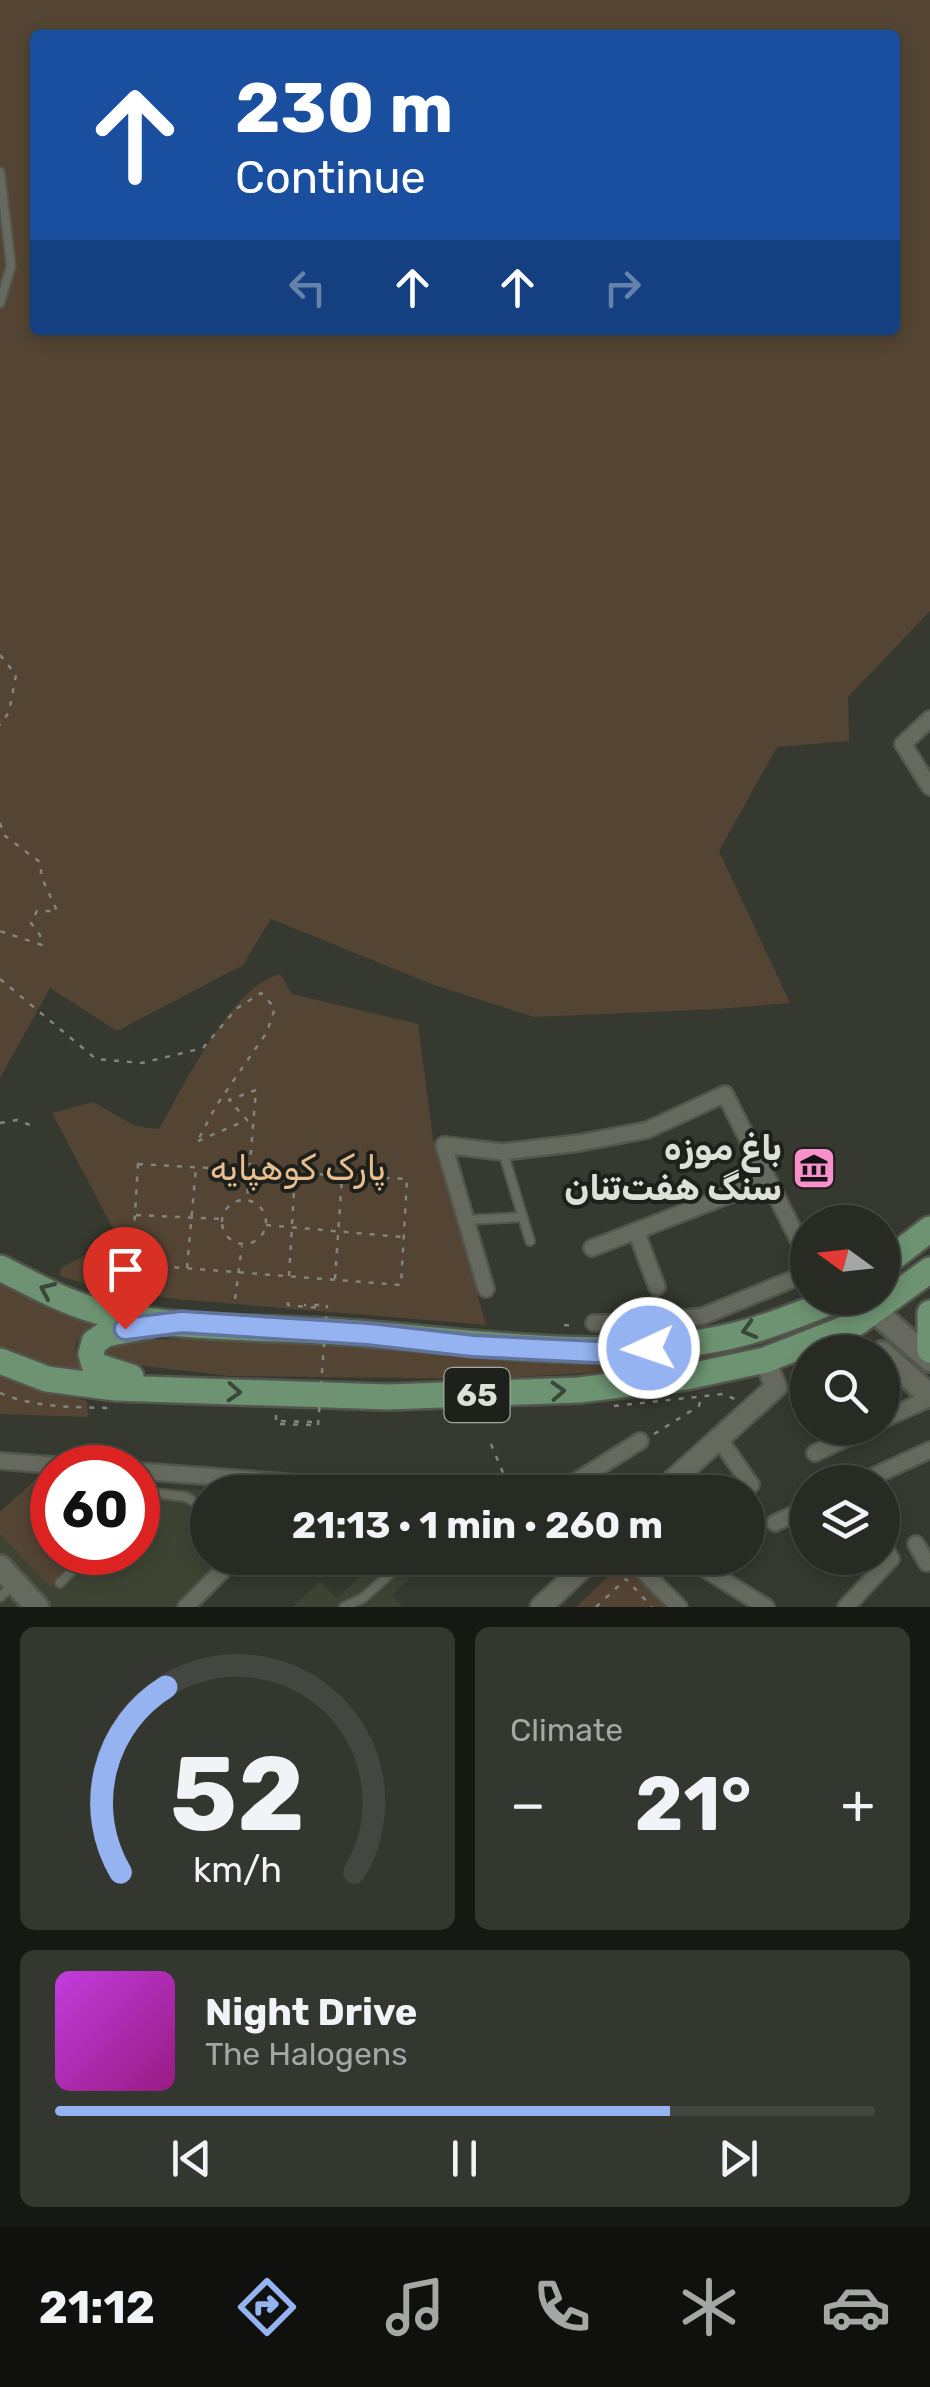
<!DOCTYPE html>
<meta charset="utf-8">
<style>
body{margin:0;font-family:Rubik,"Noto Sans Arabic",sans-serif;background:#343730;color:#f1f3f6;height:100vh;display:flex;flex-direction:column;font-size:38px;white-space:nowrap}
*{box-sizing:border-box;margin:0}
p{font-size:32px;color:#a5a7a6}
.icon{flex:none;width:55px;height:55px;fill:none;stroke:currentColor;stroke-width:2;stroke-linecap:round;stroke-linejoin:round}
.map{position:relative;height:1607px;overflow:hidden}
.sheet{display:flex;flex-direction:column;gap:20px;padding:20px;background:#161813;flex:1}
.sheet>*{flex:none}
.top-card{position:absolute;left:30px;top:30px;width:870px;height:305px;border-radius:10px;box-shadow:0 5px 15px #0003,0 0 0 2px #444741;background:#1a4fa0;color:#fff;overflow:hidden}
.needle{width:65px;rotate:285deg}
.tools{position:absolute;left:790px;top:1205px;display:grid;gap:20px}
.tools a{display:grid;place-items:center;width:110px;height:110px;border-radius:50%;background:#282b23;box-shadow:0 5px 15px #0003,0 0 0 2px #444741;font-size:50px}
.speed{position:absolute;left:30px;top:1445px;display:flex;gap:20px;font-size:50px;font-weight:700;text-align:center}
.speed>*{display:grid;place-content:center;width:130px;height:130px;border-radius:50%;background:#282b23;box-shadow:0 5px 15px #0003,0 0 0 2px #444741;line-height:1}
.speed .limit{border:15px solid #d22;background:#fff;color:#111}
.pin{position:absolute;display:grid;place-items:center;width:85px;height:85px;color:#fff;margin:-102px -42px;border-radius:50% 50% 50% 0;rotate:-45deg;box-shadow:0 0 10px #0007}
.pin .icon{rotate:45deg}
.me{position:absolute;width:110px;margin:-55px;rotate:267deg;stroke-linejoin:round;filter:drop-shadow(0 0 8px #0008)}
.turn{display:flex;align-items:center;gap:35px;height:210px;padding:0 40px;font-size:45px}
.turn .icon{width:130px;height:130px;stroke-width:2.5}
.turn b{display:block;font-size:70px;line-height:85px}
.lanes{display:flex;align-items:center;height:95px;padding:0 40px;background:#0003;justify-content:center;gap:50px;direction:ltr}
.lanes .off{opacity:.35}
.big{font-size:75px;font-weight:700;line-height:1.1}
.sheet .widget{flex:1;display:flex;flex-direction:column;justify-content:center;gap:15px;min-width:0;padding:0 35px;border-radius:15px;background:#343730}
.sheet .dial{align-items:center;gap:0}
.dial svg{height:260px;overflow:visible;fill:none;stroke:#444741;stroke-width:7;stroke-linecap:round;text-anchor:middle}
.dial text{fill:#f1f3f6;stroke:none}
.song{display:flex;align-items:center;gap:30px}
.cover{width:120px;height:120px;border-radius:15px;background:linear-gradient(135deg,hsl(290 70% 55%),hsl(310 70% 35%))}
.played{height:10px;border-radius:5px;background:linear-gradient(90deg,#95b2f1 75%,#444741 75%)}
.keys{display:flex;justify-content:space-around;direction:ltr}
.heat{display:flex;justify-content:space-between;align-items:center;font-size:55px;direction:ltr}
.sheet .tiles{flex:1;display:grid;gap:20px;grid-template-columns:1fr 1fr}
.widget:last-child{grid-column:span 2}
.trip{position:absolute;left:190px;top:1475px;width:575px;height:100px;border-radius:50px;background:#282b23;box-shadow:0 5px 15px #0003,0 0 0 2px #444741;font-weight:700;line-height:100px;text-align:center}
.menu{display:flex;height:160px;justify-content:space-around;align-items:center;background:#10110e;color:#a5a7a6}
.menu .icon{width:70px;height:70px}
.menu .on{color:#95b2f1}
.menu b{font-size:45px;color:#f1f3f6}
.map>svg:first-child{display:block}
.built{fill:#3e4433}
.green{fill:#544433;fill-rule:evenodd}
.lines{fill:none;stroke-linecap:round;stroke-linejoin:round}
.service-casing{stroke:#53564d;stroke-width:12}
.minor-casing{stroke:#53564d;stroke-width:20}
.tertiary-casing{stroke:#53564d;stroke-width:25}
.secondary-casing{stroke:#53564d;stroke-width:28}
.primary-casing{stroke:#53564d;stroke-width:30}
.path{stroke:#82857d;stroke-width:2.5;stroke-dasharray:5 8;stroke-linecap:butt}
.service{stroke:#666a5e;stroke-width:8}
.minor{stroke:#666a5e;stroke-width:15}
.tertiary{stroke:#666a5e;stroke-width:20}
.secondary{stroke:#666a5e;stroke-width:22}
.primary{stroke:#6d9372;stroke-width:25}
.path-bridge{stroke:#82857d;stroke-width:2.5;stroke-dasharray:5 8;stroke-linecap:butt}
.oneway{stroke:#3a4839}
.route-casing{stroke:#61749d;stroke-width:25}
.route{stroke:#95b2f1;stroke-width:18}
.labels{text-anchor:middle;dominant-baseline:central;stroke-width:8;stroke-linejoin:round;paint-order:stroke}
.shield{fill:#1e201b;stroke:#a4a6a0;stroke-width:2.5}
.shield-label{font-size:32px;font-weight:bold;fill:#dddfd9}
.poi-label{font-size:35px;font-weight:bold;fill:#dddfd9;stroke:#1e201b;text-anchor:end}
.park-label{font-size:35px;fill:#ebbe90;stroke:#1e201b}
</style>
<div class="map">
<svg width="930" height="1607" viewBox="0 0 930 1607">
<rect width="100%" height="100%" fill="#36392f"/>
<path class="built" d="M154,1487l81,5h-27v66h18l-52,49h-174v-73l50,53 36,-34 52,-1v-50z
M380,1558h52l-40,37 11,12h-111l28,-25 17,16z"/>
<path class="green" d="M0,0h930v611l-82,86 1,44 -72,6 -58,104 71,152 -72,6 -184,8 -100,-32 -163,-66 -28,46 -126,66 -67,-43 -50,90zM35,35h860v295h-860z
M280,974l12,20 126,30 15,115 53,186 -300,-25 -75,-9 -51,-15 1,-8 57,-30 -66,-125 41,-11 42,24 24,3c25,-43 71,-142 121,-155z
M0,1282l42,23 52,18c-23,19 -25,30 -5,52l-41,-9 -48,-18z
M819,1323l3,4 -96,27 -91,16 -151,9 -254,-3 -111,-13 -15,-3 -4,-9 6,-11 126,-2 334,25 65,1 93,-16z
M0,1375l23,10 64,16 1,16 -88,-3z
M37,1478l15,1v73l34,1 -36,34 -50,-53v-22z
M626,1559l46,48h-96z"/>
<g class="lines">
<g class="service-casing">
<path id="service" d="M0,172l11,94 -11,37
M503,1152l27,89
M466,1220l57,-3
M138,1508l15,-15 33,4 22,13
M60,1583l31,-31
M0,1597l12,-11
M344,1607l19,-9 45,-40"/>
</g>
<g class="minor-casing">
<path id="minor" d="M930,719l-27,25 27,43
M636,1231l21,56
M592,1248l176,-68
M486,1289l-42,-144 59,7 76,-9 68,-13 78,-36 83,165
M594,1323h45l64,-7 105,-43
M882,1420l48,-22
M718,1437l33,48
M815,1453l53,-25
M0,1461l92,7
M138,1471l279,21
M861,1482l69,-32
M559,1492l81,-51
M775,1523l33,-15
M882,1543l9,16
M916,1544l11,19 3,-1
M630,1558l49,49
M687,1558l79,49
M186,1607l42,-42
M846,1607l41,-44"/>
</g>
<g class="tertiary-casing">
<path id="tertiary" d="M660,1492l116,-105 -11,-27
M541,1607l52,-49"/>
</g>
<g class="secondary-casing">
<path id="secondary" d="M876,1312l54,48
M882,1353l48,43
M0,1567l37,40"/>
</g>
<g class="primary-casing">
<path id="primary" d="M882,1266l48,-37
M0,1268c30,15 64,34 97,43 85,21 186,15 273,23 118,10 230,27 348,5 43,-8 83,-26 123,-41
M930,1313v37
M0,1361l47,18 68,9 273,9 191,-7 107,-13 79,-17 87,-34 78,-56
M131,1377l-37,-12 -3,-11 3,-12 12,-8 41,-8"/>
</g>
<path class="path" d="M0,655l16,20 -7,37 -9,13
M0,823l4,12 37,28v13l16,35h-20l-6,12 9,12 2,10 -42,-14
M0,979l96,80 46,4 61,-15 33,-39 25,-16 14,15 -8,24 -51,74 -19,36
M0,1123l17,-3 18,7
M198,1141l49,-21 -18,-20 27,-10 -9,109
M138,1164l269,15 -6,106 -269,-21z
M222 1222a22 22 0 1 1 44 0a22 22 0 1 1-44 0Z
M136,1215l86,4
M266,1225l136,12
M187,1268l9,-101
M289,1276l6,-102
M335,1279l7,-102
M235,1299l7,-53
M288,1302v3l32,3v-3h-16
M564,1325l11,1
M0,1393c36,15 73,14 111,15
M614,1406l109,-12 12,5
M276,1415v9l38,1v-3l-37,-1
M654,1434l45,-28 2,-8
M491,1444l20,48
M596,1607l30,-28 26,28"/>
<use href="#service" class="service"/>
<use href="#minor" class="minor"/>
<use href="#tertiary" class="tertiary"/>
<use href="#secondary" class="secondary"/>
<use href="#primary" class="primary"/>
<path class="path-bridge" d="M318,1425l9,-120"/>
</g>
<defs><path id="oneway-chevron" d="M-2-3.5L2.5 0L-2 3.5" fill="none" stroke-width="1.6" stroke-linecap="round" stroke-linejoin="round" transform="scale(2.5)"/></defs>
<g class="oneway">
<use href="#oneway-chevron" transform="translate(47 1290) rotate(-156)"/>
<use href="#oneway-chevron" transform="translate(749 1330) rotate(164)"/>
<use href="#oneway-chevron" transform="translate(558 1391) rotate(-3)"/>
<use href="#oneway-chevron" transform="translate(234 1392) rotate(3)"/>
</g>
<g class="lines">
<g class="route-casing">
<path id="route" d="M125,1329l57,-7 186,12 105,12 123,6 53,-4"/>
</g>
<use href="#route" class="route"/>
</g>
<defs>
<g id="museum-square" transform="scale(2.25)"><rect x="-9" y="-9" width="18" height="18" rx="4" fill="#f890cc" stroke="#1e201b"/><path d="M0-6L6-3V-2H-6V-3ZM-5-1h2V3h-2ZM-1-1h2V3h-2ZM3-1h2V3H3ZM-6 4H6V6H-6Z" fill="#111"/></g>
</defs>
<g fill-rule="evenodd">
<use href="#museum-square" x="814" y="1168"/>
</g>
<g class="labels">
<rect class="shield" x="444.5" y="1368" width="65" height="54" rx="8"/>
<g class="shield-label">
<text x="477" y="1395">65</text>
</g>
<g class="poi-label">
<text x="782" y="1148">باغ‌ موزه<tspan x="782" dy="40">سنگ هفت‌تنان</tspan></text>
</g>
<g class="park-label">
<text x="298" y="1168">پارک کوهپایه</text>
</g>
</g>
</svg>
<div class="tools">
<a><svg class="needle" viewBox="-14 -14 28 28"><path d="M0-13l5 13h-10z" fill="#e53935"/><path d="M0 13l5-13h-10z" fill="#a5a7a6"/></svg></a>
<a><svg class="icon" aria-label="search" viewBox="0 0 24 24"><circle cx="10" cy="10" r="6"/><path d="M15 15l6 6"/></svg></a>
<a><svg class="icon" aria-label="layers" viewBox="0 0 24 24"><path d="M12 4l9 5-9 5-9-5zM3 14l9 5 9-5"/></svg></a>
</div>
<div class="speed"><div class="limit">60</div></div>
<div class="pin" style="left:125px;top:1329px;background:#d93025"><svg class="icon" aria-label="arrive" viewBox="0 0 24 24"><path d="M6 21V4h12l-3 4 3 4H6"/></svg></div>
<svg class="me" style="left:649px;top:1348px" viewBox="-20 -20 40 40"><circle r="17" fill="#95b2f1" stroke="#fff" stroke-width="3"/><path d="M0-11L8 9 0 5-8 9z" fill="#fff"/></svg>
<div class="trip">21:13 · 1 min · 260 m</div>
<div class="top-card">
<div class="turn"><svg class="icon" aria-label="ahead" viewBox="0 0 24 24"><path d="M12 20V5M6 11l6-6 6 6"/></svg><div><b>230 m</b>Continue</div></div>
<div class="lanes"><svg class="icon off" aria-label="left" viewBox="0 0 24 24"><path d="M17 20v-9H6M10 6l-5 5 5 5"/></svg><svg class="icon" aria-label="ahead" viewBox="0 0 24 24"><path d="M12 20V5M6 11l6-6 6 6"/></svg><svg class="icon" aria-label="ahead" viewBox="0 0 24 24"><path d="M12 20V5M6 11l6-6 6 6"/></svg><svg class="icon off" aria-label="right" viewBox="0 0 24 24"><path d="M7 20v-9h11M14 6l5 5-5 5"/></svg></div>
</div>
</div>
<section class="sheet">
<div class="tiles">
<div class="widget dial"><svg viewBox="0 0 100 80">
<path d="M14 69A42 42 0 1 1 86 69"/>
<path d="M14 69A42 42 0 0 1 28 12" stroke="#95b2f1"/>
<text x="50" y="56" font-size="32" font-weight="700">52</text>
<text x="50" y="72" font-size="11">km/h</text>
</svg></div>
<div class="widget"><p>Climate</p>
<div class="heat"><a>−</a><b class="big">21°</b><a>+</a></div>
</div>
<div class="widget">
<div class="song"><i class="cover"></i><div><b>Night Drive</b><p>The Halogens</p></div></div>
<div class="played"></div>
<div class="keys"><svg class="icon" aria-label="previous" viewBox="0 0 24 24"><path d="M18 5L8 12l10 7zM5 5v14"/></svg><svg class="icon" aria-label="pause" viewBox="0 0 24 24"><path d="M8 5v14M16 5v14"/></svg><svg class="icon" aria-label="next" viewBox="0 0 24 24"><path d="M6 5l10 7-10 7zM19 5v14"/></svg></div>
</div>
</div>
</section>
<nav class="menu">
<b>21:12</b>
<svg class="icon on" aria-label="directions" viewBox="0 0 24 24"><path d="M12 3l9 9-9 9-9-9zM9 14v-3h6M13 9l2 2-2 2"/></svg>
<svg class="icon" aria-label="music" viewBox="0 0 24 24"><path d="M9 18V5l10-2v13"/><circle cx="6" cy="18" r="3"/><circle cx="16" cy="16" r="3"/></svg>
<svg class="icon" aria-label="phone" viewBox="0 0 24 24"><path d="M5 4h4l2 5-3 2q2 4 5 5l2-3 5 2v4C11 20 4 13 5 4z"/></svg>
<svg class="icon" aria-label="climate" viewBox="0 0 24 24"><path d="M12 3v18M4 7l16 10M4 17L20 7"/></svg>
<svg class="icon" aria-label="car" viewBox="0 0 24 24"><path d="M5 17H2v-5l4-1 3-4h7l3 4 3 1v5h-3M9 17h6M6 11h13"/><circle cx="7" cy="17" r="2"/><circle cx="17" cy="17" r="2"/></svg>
</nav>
